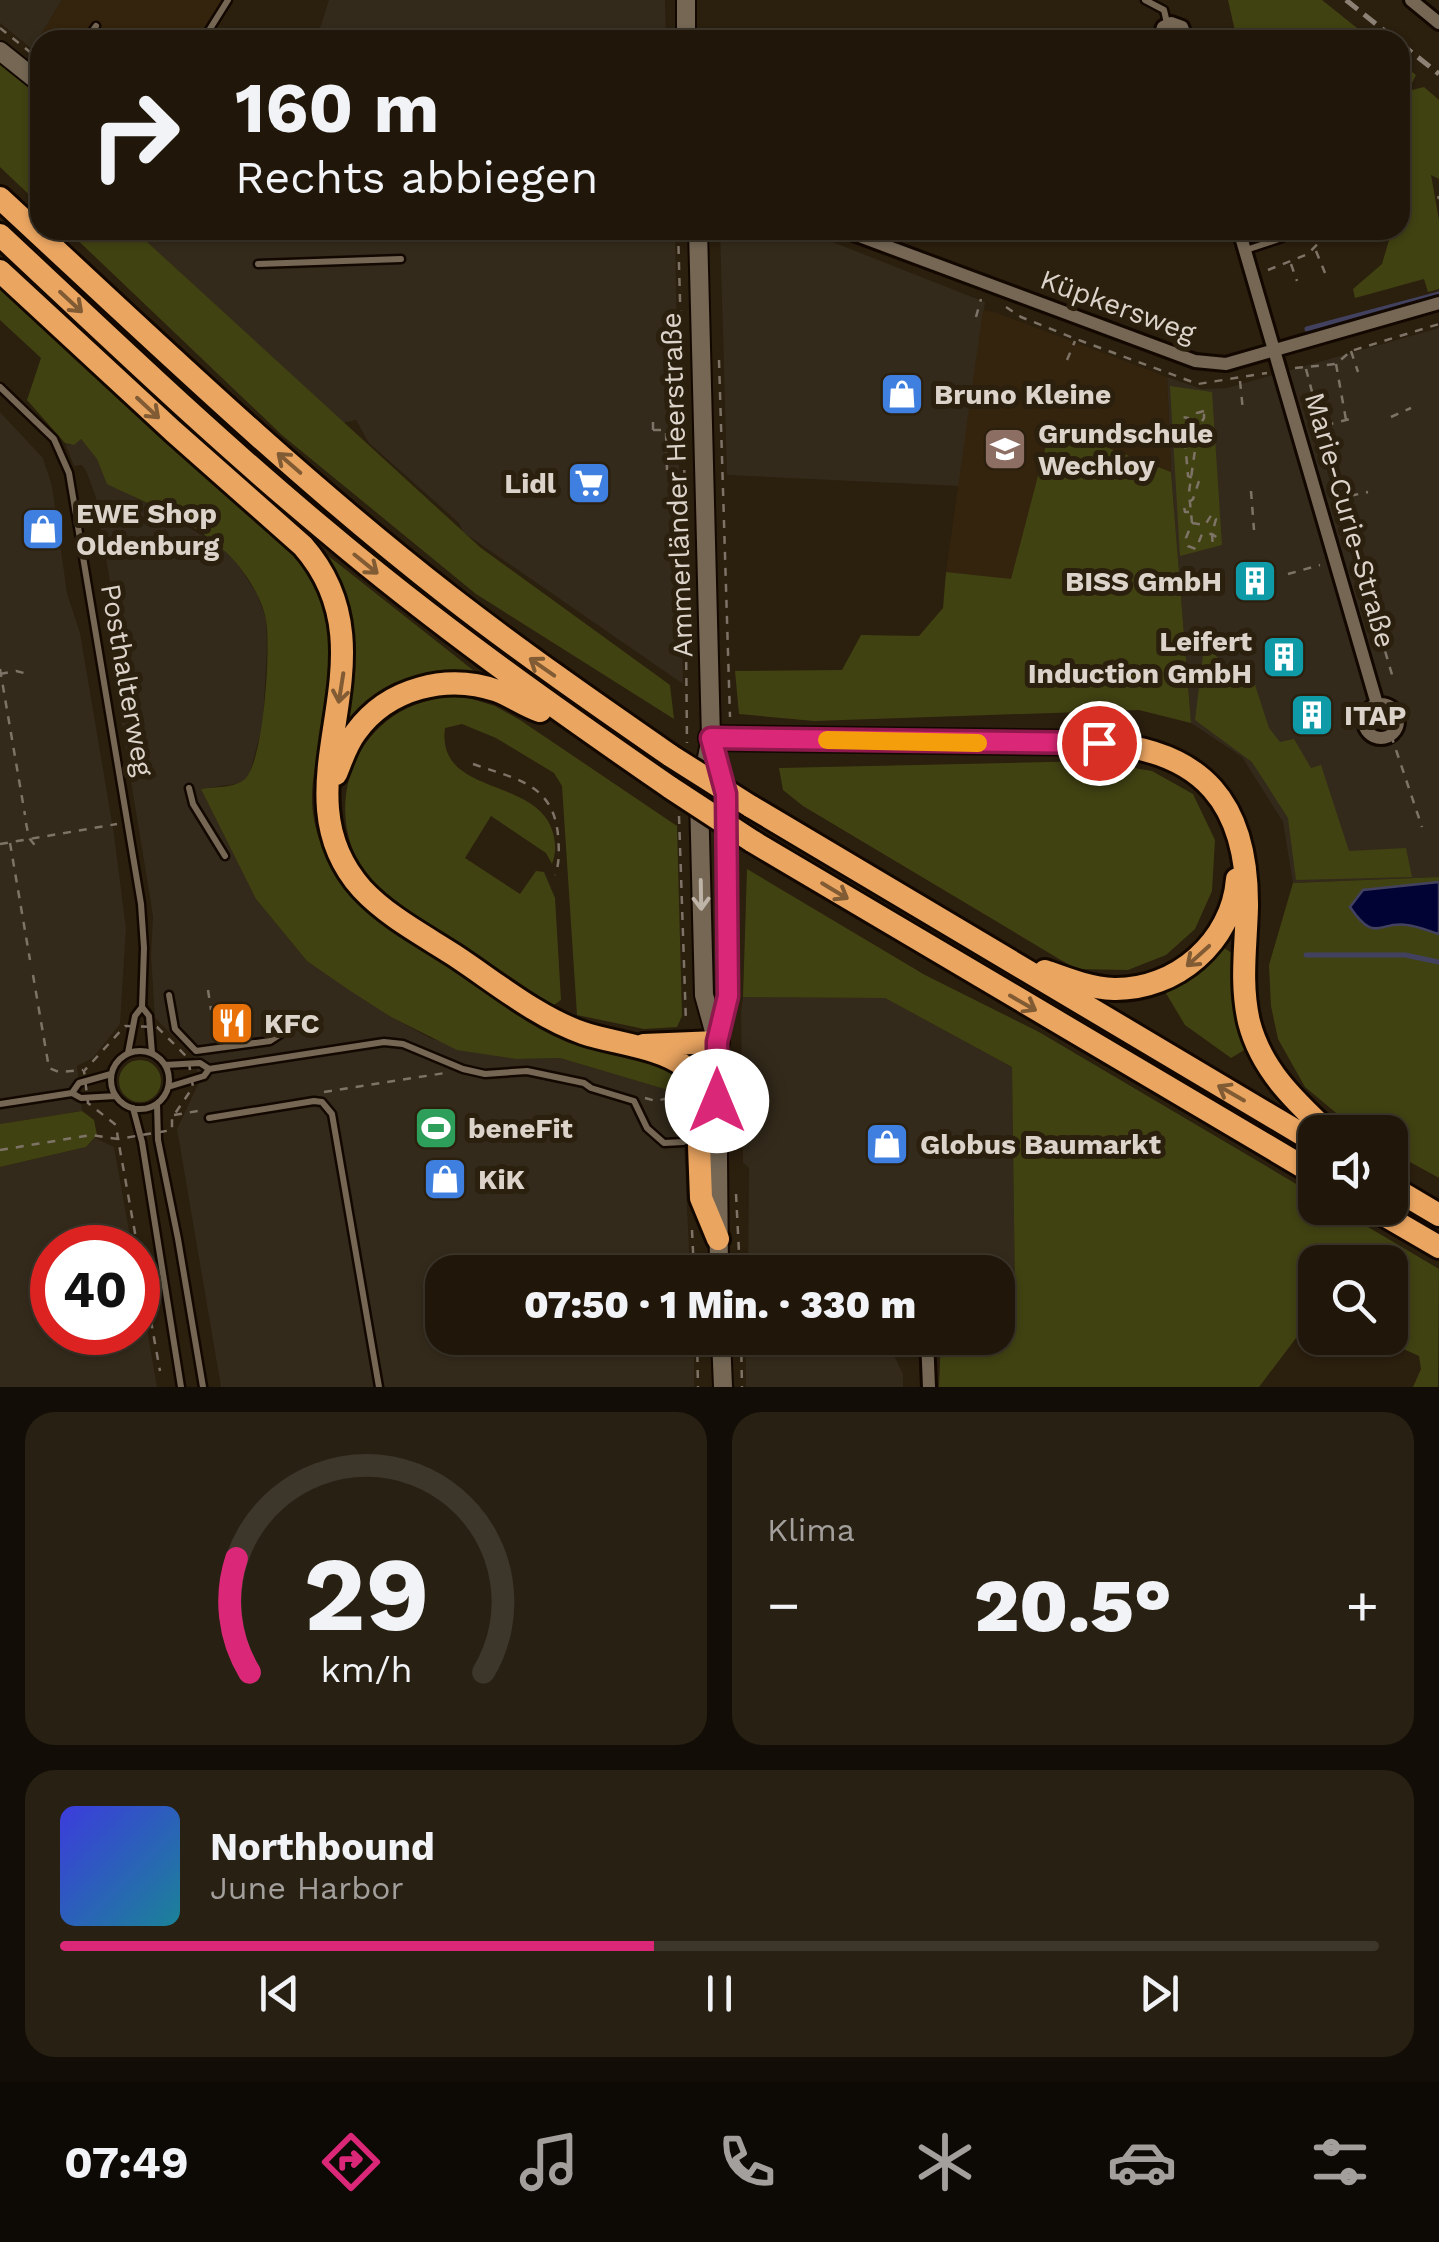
<!DOCTYPE html>
<html lang="de">
<meta charset="utf-8">
<style>
body{margin:0;font-family:"Work Sans",sans-serif;background:#282013;color:#f1f3f6;height:100vh;display:flex;flex-direction:column;font-size:38px;white-space:nowrap}
*{box-sizing:border-box;margin:0}
p{font-size:32px;color:#a29f9c}
.icon{flex:none;width:55px;height:55px;fill:none;stroke:currentColor;stroke-width:2;stroke-linecap:round;stroke-linejoin:round}
.map{position:relative;height:1387px;overflow:hidden}
.side{display:flex;flex-direction:column;gap:25px;padding:25px;background:#120d06;flex:1}
.side>*{flex:none}
.banner{position:absolute;left:30px;top:30px;width:1380px;height:210px;border-radius:30px;box-shadow:0 2px 8px #0004,0 0 0 2px #3d362b;background:#20170a;color:#f1f3f6;overflow:hidden}
.fabs{position:absolute;left:1298px;top:1115px;display:grid;gap:20px}
.fabs a{display:grid;place-items:center;width:110px;height:110px;border-radius:20px;background:#20170a;box-shadow:0 2px 8px #0004,0 0 0 2px #3d362b;font-size:50px}
.speed{position:absolute;left:30px;top:1225px;display:flex;gap:20px;font-size:50px;font-weight:700;text-align:center}
.speed>*{display:grid;place-content:center;width:130px;height:130px;border-radius:50%;background:#20170a;box-shadow:0 2px 8px #0004,0 0 0 2px #3d362b;line-height:1}
.speed .limit{border:15px solid #d22;background:#fff;color:#111}
.pin{position:absolute;display:grid;place-items:center;width:85px;height:85px;color:#fff;margin:-42px;border:5px solid #fff;border-radius:50%;box-shadow:0 2px 10px #0007}
.me{position:absolute;width:110px;margin:-55px;rotate:0deg;stroke-linejoin:round;filter:drop-shadow(0 0 8px #0008)}
.turn{display:flex;align-items:center;gap:35px;height:210px;padding:0 40px;font-size:45px}
.turn .icon{width:130px;height:130px;stroke-width:2.5}
.turn b{display:block;font-size:70px;line-height:85px}
.big{font-size:75px;font-weight:800;line-height:1.1}
.side .card{flex:1;display:flex;flex-direction:column;justify-content:center;gap:15px;min-width:0;padding:0 35px;border-radius:30px;background:#282013}
.side .dial{align-items:center;gap:0}
.dial svg{height:260px;overflow:visible;fill:none;stroke:#3d362b;stroke-width:7;stroke-linecap:round;text-anchor:middle}
.dial text{fill:#f1f3f6;stroke:none}
.song{display:flex;align-items:center;gap:30px}
.cover{width:120px;height:120px;border-radius:15px;background:linear-gradient(135deg,hsl(240 70% 55%),hsl(190 70% 35%))}
.played{height:10px;border-radius:5px;background:linear-gradient(90deg,#db2777 45%,#3d362b 45%)}
.keys{display:flex;justify-content:space-around;direction:ltr}
.heat{display:flex;justify-content:space-between;align-items:center;font-size:55px;direction:ltr}
.side .tiles{flex:1;display:grid;gap:25px;grid-template-columns:1fr 1fr}
.card:last-child{grid-column:span 2}
.trip{position:absolute;left:425px;top:1255px;width:590px;height:100px;border-radius:30px;background:#20170a;box-shadow:0 2px 8px #0004,0 0 0 2px #3d362b;font-weight:800;line-height:100px;text-align:center}
.dock{display:flex;height:160px;justify-content:space-around;align-items:center;background:#0d0904;color:#a29f9c}
.dock .icon{width:70px;height:70px}
.dock .current{color:#db2777}
.dock b{font-size:45px;color:#f1f3f6}
.map>svg:first-child{display:block}
.commercial{fill:#332a1b}
.built{fill:#34240d}
.green{fill:#414212}
.water{fill:#000333;stroke:#424260;stroke-width:2.5}
.lines{fill:none;stroke-linecap:round;stroke-linejoin:round}
.stream{stroke:#424260;stroke-width:5}
.lane-casing{stroke:#130800;stroke-width:11}
.street-casing{stroke:#130800;stroke-width:18}
.secondary-casing{stroke:#130800;stroke-width:22}
.highway-casing{stroke:#130800;stroke-width:28}
.path{stroke:#7d7366;stroke-width:2.5;stroke-dasharray:8 8;stroke-linecap:butt}
.lane{stroke:#756754;stroke-width:6}
.street{stroke:#756754;stroke-width:12}
.secondary{stroke:#756754;stroke-width:18}
.highway{stroke:#eaa561;stroke-width:22}
.rail{stroke:#8b8174;stroke-width:5;stroke-dasharray:15 8;stroke-linecap:butt}
.highway-bridge-casing{stroke:#130800;stroke-width:28;stroke-linecap:butt}
.highway-bridge{stroke:#eaa561;stroke-width:22}
.oneway{stroke:#815b33}
.oneway2{stroke:#bdb3a7}
.route-casing{stroke:#8e194d;stroke-width:25}
.route{stroke:#db2777;stroke-width:18}
.slow{stroke:#f59e0b;stroke-width:18}
.labels{text-anchor:middle;dominant-baseline:central;stroke-width:10;stroke-linejoin:round;paint-order:stroke}
.street-label{font-size:28px;fill:#dcd4ca;stroke:#2b1f0e}
.poi-label{font-size:28px;font-weight:bold;fill:#dcd4ca;stroke:#2b1f0e;text-anchor:start}
</style>
<div class="map">
<svg width="1439" height="1387" viewBox="0 0 1439 1387">
<rect width="100%" height="100%" fill="#2b1f0e"/>
<path class="commercial" d="M0,0h62l-30,49 -32,-26z
M329,0h336l1,40h-350z
M134,230h541l8,454 -220,-152 -4,-9 -90,-80 -13,-23 -14,3z
M720,230h82l183,72 -26,184 -232,-11z
M1439,328v549l-146,6 -10,-61 -41,-65 -51,-34 -20,-251 -4,-95 35,12 25,-1z
M0,412l43,46 9,28 15,107 13,40 34,201 12,95 -6,95 -27,34 -16,8 5,45 -82,13z
M81,439l16,20 11,25 54,27 59,36 18,19 18,28 9,24 1,29 -4,76 -11,42 -4,12 -7,6 -40,6 55,110 51,62 84,56 41,22 84,20 44,-1 108,32 13,-14 9,196h-248v66h252v49h-473l-44,-258 22,-47 -4,-24 -40,-40 -4,-62 2,-40 -45,-276v-19l7,-9 -19,-114 -9,-25 -5,-8 -8,1 -9,-23 5,2z
M743,997l142,1 127,69 3,226 -17,-1v-20h-250l1,-104 -6,-5 -2,-151z
M95,1138l19,9 18,100 -80,1v84h86v-54l19,109h-157v-220l86,-20z
M746,1338h143l2,11 12,25v13h-157z"/>
<path class="built" d="M62,0h173l-24,40h-171v15l-8,-6z
M983,310l14,3 170,64 4,95 -120,-45 -40,153 -65,-8z"/>
<path class="green" d="M1228,0h94l50,40h-135z
M0,62l40,34v109l-40,-38z
M1400,62l16,13 -8,16 16,-4 15,13v79l-8,-4 8,45v69l-11,3 -4,-13 -69,19 -2,-9 29,-25 10,-34h8z
M67,230h67l347,318 189,137 4,34 -198,-125 -193,-158z
M0,284l303,277c14,28 27,55 28,88 6,104 -61,150 26,250l186,128 38,18 75,16 25,15 -13,14 -108,-32 -44,1 -59,-9 -66,-33 -42,-27 -42,-29 -51,-62 -55,-110c12,-2 35,-1 44,-10 19,-18 26,-132 21,-159 -3,-19 -16,-40 -28,-55 -32,-39 -86,-59 -131,-81l-10,-25 -16,-20 -7,6 -9,-2 -38,-43 14,-42 -41,-38z
M1170,386l42,6 10,153 -42,11z
M1051,426l120,46 20,251 -52,-13 -325,11 -75,-7 -4,-43 107,-1 19,-35 58,1 24,-28 3,-36 65,7z
M312,543l171,135 -39,1 -102,65 5,-58z
M1205,639l26,39 13,-2 4,10 7,-1 14,43 11,14 14,-3 17,29 10,-3 28,86 57,-3 6,29 -116,3 -8,-62 -36,-56 -57,-42z
M465,697l30,9 25,14 157,106 5,190 -5,11 -33,2 -67,-14 -15,-229 -8,-13 -58,-35 -34,-14 -17,4c-9,69 93,48 108,105 3,11 3,20 -1,31l-6,-11 -55,-37 -26,42 55,36 16,-23 8,1 11,26 6,102 -7,5 -62,-36 -109,-75c-78,-74 -28,-202 82,-197z
M1094,761l58,10 41,23 22,46 -3,51 -17,38 -29,26 -38,15 -52,-1 -273,-163 -20,-16 -4,-22z
M747,869l178,106 114,57 276,163v13h21l103,61 -1,118h-25l8,-18 -2,-13 -40,-18h11v-76h-75v51l-56,74h-320l2,-49h57v-46h17l-3,-225 -127,-69 -142,-1z
M1439,877v5l-76,8 40,34 36,10v244l-49,-27v-19h-31l-54,-45 -27,-48 -7,-33 -2,-41 24,-82z
M1221,946l11,7 1,45 13,51 -15,9 -46,-33 -21,-35 35,-18z
M119 1081a21 21 0 1 1 42 0a21 21 0 1 1-42 0Z
M82,1111l12,9 3,15 -11,12 -86,20v-43z"/>
<path class="water" d="M1439,882v52c-10,-3 -22,-8 -32,-9 -29,-4 -32,19 -57,-18l13,-17z"/>
<g class="lines">
<path class="stream" d="M1307,329l132,-35
M1306,955h99l34,7"/>
<g class="lane-casing">
<path id="lane" d="M1145,0l19,10 3,13
M86,40l10,-14
M203,40l25,-40
M1246,250l36,-12 14,-8
M258,264l143,-5
M0,387l54,52 15,34 72,431 3,44 -2,59 -7,9 -7,37
M189,788l4,16 32,52
M169,995l6,34 21,22 74,-10 26,-17
M142,1007l7,9 3,37
M111 1080a29 29 0 1 1 58 0a29 29 0 1 1-58 0Z
M165,1065l35,-2 9,6
M168,1087l36,-11 5,-7 175,-27 19,2 60,25 22,5 42,-3 57,12 7,5 43,13 13,27 17,15 19,-1 11,-5
M72,1093l7,-10 32,-9
M0,1104l72,-11 9,5 35,-2
M157,1104l1,36 20,99 25,148
M133,1108l9,34 39,245
M209,1118l105,-17 8,1 10,12 47,273"/>
</g>
<g class="street-casing">
<path id="street" d="M1411,0l28,23
M1159,40l4,-13 8,-4 11,4 5,13
M843,230l352,131 31,3 213,-61
M1239,230l138,474
M1364 721a17 17 0 1 1 34 0a17 17 0 1 1-34 0Z
M927,1338l2,49"/>
</g>
<g class="secondary-casing">
<path id="secondary" d="M686,0v40
M0,51l40,32
M698,230l13,508 -12,59 5,198 13,47
M712,744l14,50 2,202 -11,46 2,230
M721,1338l2,49"/>
</g>
<g class="highway-casing">
<path id="highway" d="M0,198c147,136 291,275 449,398 72,56 147,108 222,160
M0,235c107,100 213,202 325,295 110,93 227,176 346,258
M0,271l173,160 130,115c99,113 -33,240 59,343 25,27 61,46 92,66 41,27 83,62 129,78 29,10 77,14 101,33 8,7 10,17 13,27l4,105 17,41
M711,738l388,5c104,7 149,60 148,164 -1,39 -7,76 2,115 12,47 45,78 79,110
M336,774c6,-14 10,-29 20,-42 32,-44 91,-59 142,-41 15,6 27,15 42,20
M750,806l565,336
M752,841l563,333
M1045,971c22,8 45,17 69,18 62,1 118,-47 123,-110
M644,1045l73,-3
M1390,1186l49,29
M1372,1208l67,39"/>
</g>
<path class="path" d="M0,28l40,32
M1438,196l1,3
M678,230l6,210 3,303
M811,230l21,8
M1330,231l25,10
M1316,251l9,22
M1291,264l6,17
M1268,270l40,-16 23,-24
M1006,307l15,10 55,22 122,45 69,-11
M976,317l5,-18
M1351,351l7,21
M719,360l11,357
M1067,360l8,-19
M1336,364l10,56
M1295,368l41,-4 15,-13 88,-27
M1306,369l34,129 28,-6
M1240,381l3,30
M1204,411l-7,2 1,7 -4,4 1,26 -6,42 3,31 -6,15 2,8 8,3 6,-15h10l7,5
M1391,417l20,-9
M653,422v14
M1310,429l44,-11
M653,430h13l1,40
M1194,435l10,-17v-7
M667,440h16
M1251,491l3,39
M1340,498l53,180
M1189,512h-4l-1,-5 9,-8 6,-18 -11,-5 -5,-59 5,1 3,14
M1192,523l13,2 7,-11 4,5 -4,15 1,14
M1288,574l32,-9
M0,669l25,146
M0,674l16,-3 12,3
M1391,735l31,92
M473,764c42,15 80,19 85,71 1,14 2,27 -3,40
M679,816l7,207
M26,823l3,15 8,10
M10,843l20,117
M0,844l117,-20
M33,975l16,93 10,4 24,-2
M208,990l3,20
M125,1026l32,1 31,31 5,29 -21,31v12l-54,9 -2,-14 -28,-22 -4,-32z
M324,1092l121,-19
M645,1098l11,3 20,-5
M174,1115l24,-4
M0,1150l91,-15 27,4 42,232
M736,1194l4,78
M692,1230l2,42
M697,1338l1,49
M741,1338l1,49"/>
<use href="#lane" class="lane"/>
<use href="#street" class="street"/>
<use href="#secondary" class="secondary"/>
<use href="#highway" class="highway"/>
<path class="rail" d="M1346,0l50,40
M1400,43l39,31"/>
<g class="highway-bridge-casing">
<path id="highway-bridge" d="M671,756l79,50
M671,788l81,53"/>
</g>
<use href="#highway-bridge" class="highway-bridge"/>
</g>
<defs><path id="oneway-shaft" d="M-6 0H5M1.5-3L5.5 0L1.5 3" fill="none" stroke-width="1.6" stroke-linecap="round" stroke-linejoin="round" transform="scale(2.5)"/></defs>
<g class="oneway">
<use href="#oneway-shaft" transform="translate(71 302) rotate(43)"/>
<use href="#oneway-shaft" transform="translate(148 408) rotate(43)"/>
<use href="#oneway-shaft" transform="translate(289 463) rotate(-139)"/>
<use href="#oneway-shaft" transform="translate(366 564) rotate(39)"/>
<use href="#oneway-shaft" transform="translate(542 667) rotate(-145)"/>
<use href="#oneway-shaft" transform="translate(341 688) rotate(99)"/>
<use href="#oneway-shaft" transform="translate(835 891) rotate(31)"/>
<use href="#oneway-shaft" transform="translate(1198 956) rotate(138)"/>
<use href="#oneway-shaft" transform="translate(1023 1003) rotate(30)"/>
<use href="#oneway-shaft" transform="translate(1231 1093) rotate(-150)"/>
</g>
<use class="oneway2" href="#oneway-shaft" transform="translate(701 895) rotate(89)"/>
<g class="lines">
<g class="route-casing">
<path id="route" d="M717,1101v-59l11,-46 -2,-202 -15,-56 388,5"/>
</g>
<use href="#route" class="route"/>
<path class="slow" d="M827,740l151,3"/>
</g>
<defs>
<g id="shop-square" transform="scale(2.25)"><rect x="-9" y="-9" width="18" height="18" rx="4" fill="#3f7fe0" stroke="#2b1f0e"/><path d="M-5-2.5h2.3a2.7 3.5 0 0 1 5.4 0H5L5.5 6h-11ZM-1.5-2.5h3a1.5 2.3 0 0 0-3 0Z" fill="#fff"/></g>
<g id="school-square" transform="scale(2.25)"><rect x="-9" y="-9" width="18" height="18" rx="4" fill="#8d6e63" stroke="#2b1f0e"/><path d="M0-5L7-2L0 1L-7-2ZM-4 1L0 2.5L4 1V4Q0 6-4 4Z" fill="#fff"/></g>
<g id="supermarket-square" transform="scale(2.25)"><rect x="-9" y="-9" width="18" height="18" rx="4" fill="#3f7fe0" stroke="#2b1f0e"/><path d="M-6-5.5h2.5l.6 2H6L4.5 2H-2.5L-4.4-4H-6ZM-1.5 3.2a1.3 1.3 0 1 0 .1 0ZM3 3.2a1.3 1.3 0 1 0 .1 0Z" fill="#fff"/></g>
<g id="building-square" transform="scale(2.25)"><rect x="-9" y="-9" width="18" height="18" rx="4" fill="#0f9aa8" stroke="#2b1f0e"/><path d="M-4-6H4V6H1V3H-1V6H-4ZM-2.5-4.3h1.7v1.8h-1.7ZM.8-4.3h1.7v1.8H.8ZM-2.5-1h1.7V.8h-1.7ZM.8-1h1.7V.8H.8Z" fill="#fff"/></g>
<g id="restaurant-square" transform="scale(2.25)"><rect x="-9" y="-9" width="18" height="18" rx="4" fill="#e8710a" stroke="#2b1f0e"/><path d="M-5-6h1v4h1v-4h1v4h1v-4h1v5L-1.5 .5V6h-2V.5L-5-1ZM5-6V6H3V1.5H1.5Q1.5-4 5-6Z" fill="#fff"/></g>
<g id="stadium-square" transform="scale(2.25)"><rect x="-9" y="-9" width="18" height="18" rx="4" fill="#2e9e5b" stroke="#2b1f0e"/><path d="M0-5a6.5 5 0 1 0 0 10a6.5 5 0 1 0 0-10ZM-3.5-1.8h7v3.6h-7Z" fill="#fff"/></g>
</defs>
<g fill-rule="evenodd">
<use href="#shop-square" x="902" y="394"/>
<use href="#school-square" x="1005" y="449"/>
<use href="#supermarket-square" x="589" y="483"/>
<use href="#shop-square" x="43" y="529"/>
<use href="#building-square" x="1255" y="581"/>
<use href="#building-square" x="1284" y="657"/>
<use href="#building-square" x="1312" y="715"/>
<use href="#restaurant-square" x="232" y="1023"/>
<use href="#stadium-square" x="436" y="1128"/>
<use href="#shop-square" x="887" y="1144"/>
<use href="#shop-square" x="445" y="1179"/>
</g>
<g class="labels">
<g class="street-label">
<text transform="translate(1118 306) rotate(20)">Küpkersweg</text>
<text transform="translate(677 485) rotate(-92)">Ammerländer Heerstraße</text>
<text transform="translate(1350 520) rotate(74)">Marie-Curie-Straße</text>
<text transform="translate(127 680) rotate(80)">Posthalterweg</text>
</g>
<g class="poi-label">
<text x="934" y="394">Bruno Kleine</text>
<text x="1038" y="433">Grundschule<tspan x="1038" dy="32">Wechloy</tspan></text>
<text x="556" y="483" text-anchor="end">Lidl</text>
<text x="76" y="513">EWE Shop<tspan x="76" dy="32">Oldenburg</tspan></text>
<text x="1222" y="581" text-anchor="end">BISS GmbH</text>
<text x="1252" y="641" text-anchor="end">Leifert<tspan x="1252" dy="32">Induction GmbH</tspan></text>
<text x="1344" y="715">ITAP</text>
<text x="264" y="1023">KFC</text>
<text x="468" y="1128">beneFit</text>
<text x="920" y="1144">Globus Baumarkt</text>
<text x="478" y="1179">KiK</text>
</g>
</g>
</svg>
<div class="fabs">
<a><svg class="icon" aria-label="sound" viewBox="0 0 24 24"><path d="M4 9h4l5-4v14l-5-4H4zM17 9q2 3 0 6"/></svg></a>
<a><svg class="icon" aria-label="search" viewBox="0 0 24 24"><circle cx="10" cy="10" r="6"/><path d="M15 15l6 6"/></svg></a>
</div>
<div class="speed"><div class="limit">40</div></div>
<div class="pin" style="left:1099px;top:743px;background:#d93025"><svg class="icon" aria-label="arrive" viewBox="0 0 24 24"><path d="M6 21V4h12l-3 4 3 4H6"/></svg></div>
<svg class="me" style="left:717px;top:1101px" viewBox="-20 -20 40 40"><circle r="19" fill="#fff"/><path d="M0-13L10 11 0 6-10 11z" fill="#db2777"/></svg>
<div class="trip">07:50 · 1 Min. · 330 m</div>
<div class="banner">
<div class="turn"><svg class="icon" aria-label="right" viewBox="0 0 24 24"><path d="M7 20v-9h11M14 6l5 5-5 5"/></svg><div><b>160 m</b>Rechts abbiegen</div></div>
</div>
</div>
<section class="side">
<div class="tiles">
<div class="card dial"><svg viewBox="0 0 100 80">
<path d="M14 69A42 42 0 1 1 86 69"/>
<path d="M14 69A42 42 0 0 1 10 34" stroke="#db2777"/>
<text x="50" y="56" font-size="32" font-weight="700">29</text>
<text x="50" y="72" font-size="11">km/h</text>
</svg></div>
<div class="card"><p>Klima</p>
<div class="heat"><a>−</a><b class="big">20.5°</b><a>+</a></div>
</div>
<div class="card">
<div class="song"><i class="cover"></i><div><b>Northbound</b><p>June Harbor</p></div></div>
<div class="played"></div>
<div class="keys"><svg class="icon" aria-label="previous" viewBox="0 0 24 24"><path d="M18 5L8 12l10 7zM5 5v14"/></svg><svg class="icon" aria-label="pause" viewBox="0 0 24 24"><path d="M8 5v14M16 5v14"/></svg><svg class="icon" aria-label="next" viewBox="0 0 24 24"><path d="M6 5l10 7-10 7zM19 5v14"/></svg></div>
</div>
</div>
</section>
<nav class="dock">
<b>07:49</b>
<svg class="icon current" aria-label="directions" viewBox="0 0 24 24"><path d="M12 3l9 9-9 9-9-9zM9 14v-3h6M13 9l2 2-2 2"/></svg>
<svg class="icon" aria-label="music" viewBox="0 0 24 24"><path d="M9 18V5l10-2v13"/><circle cx="6" cy="18" r="3"/><circle cx="16" cy="16" r="3"/></svg>
<svg class="icon" aria-label="phone" viewBox="0 0 24 24"><path d="M5 4h4l2 5-3 2q2 4 5 5l2-3 5 2v4C11 20 4 13 5 4z"/></svg>
<svg class="icon" aria-label="climate" viewBox="0 0 24 24"><path d="M12 3v18M4 7l16 10M4 17L20 7"/></svg>
<svg class="icon" aria-label="car" viewBox="0 0 24 24"><path d="M5 17H2v-5l4-1 3-4h7l3 4 3 1v5h-3M9 17h6M6 11h13"/><circle cx="7" cy="17" r="2"/><circle cx="17" cy="17" r="2"/></svg>
<svg class="icon" aria-label="filters" viewBox="0 0 24 24"><path d="M4 7h16M4 17h16"/><circle cx="9" cy="7" r="2"/><circle cx="15" cy="17" r="2"/></svg>
</nav>
